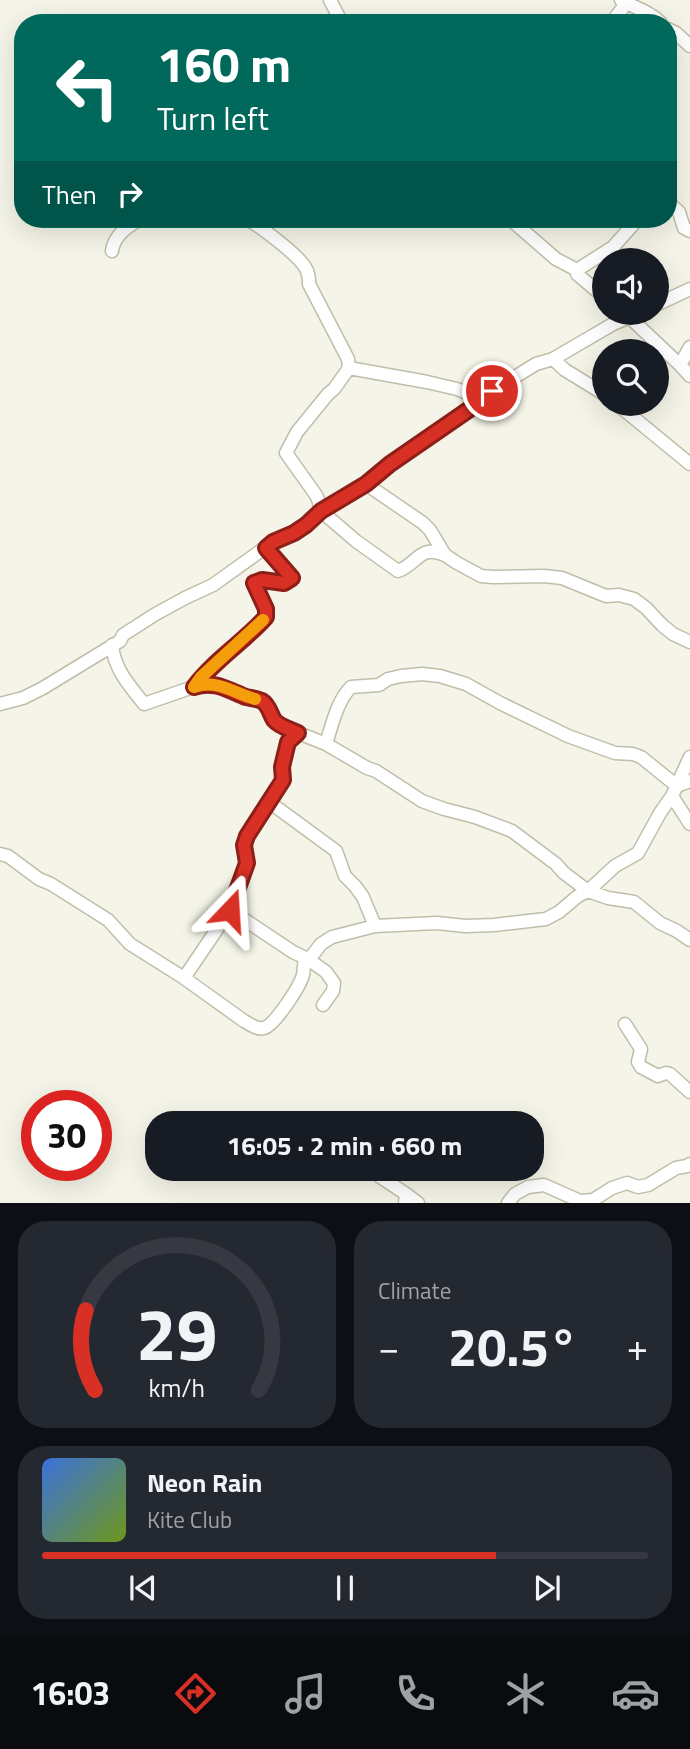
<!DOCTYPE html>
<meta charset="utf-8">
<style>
body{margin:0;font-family:"Titillium Web",sans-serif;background:#242831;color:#f1f3f6;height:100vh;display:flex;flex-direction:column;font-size:26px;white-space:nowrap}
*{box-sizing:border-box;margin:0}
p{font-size:23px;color:#9ea1a6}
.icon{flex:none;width:38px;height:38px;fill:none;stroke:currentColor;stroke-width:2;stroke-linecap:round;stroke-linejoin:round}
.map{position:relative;height:1203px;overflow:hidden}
.drawer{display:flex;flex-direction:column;gap:18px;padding:18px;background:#0d0f14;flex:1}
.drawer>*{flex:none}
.guide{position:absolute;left:14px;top:14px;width:663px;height:214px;border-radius:28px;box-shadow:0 7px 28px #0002;background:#00695c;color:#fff;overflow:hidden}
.tools{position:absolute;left:592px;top:248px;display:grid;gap:14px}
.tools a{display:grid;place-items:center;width:77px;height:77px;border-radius:50%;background:#171b24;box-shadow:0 7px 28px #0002;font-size:35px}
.speed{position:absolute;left:21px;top:1090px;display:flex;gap:14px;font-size:35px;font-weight:700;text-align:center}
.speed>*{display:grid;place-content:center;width:91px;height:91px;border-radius:50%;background:#171b24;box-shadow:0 7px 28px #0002;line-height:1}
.speed .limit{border:10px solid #d22;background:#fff;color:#111}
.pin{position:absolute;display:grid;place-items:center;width:60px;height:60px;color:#fff;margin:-30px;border:4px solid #fff;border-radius:50%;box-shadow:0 2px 7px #0007}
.me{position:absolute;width:77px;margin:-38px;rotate:20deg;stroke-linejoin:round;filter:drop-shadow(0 0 5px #0008)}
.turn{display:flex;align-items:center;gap:24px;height:147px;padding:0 28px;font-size:32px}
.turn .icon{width:91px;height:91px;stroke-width:2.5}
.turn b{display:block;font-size:49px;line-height:60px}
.then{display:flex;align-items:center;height:66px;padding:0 28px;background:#0003;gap:14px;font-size:26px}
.big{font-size:52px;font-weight:700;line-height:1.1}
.drawer .card{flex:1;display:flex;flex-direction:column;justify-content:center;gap:10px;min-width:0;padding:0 24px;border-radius:28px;background:#242831}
.drawer .dial{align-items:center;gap:0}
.dial svg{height:182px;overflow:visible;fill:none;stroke:#363941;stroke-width:7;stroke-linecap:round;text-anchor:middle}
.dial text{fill:#f1f3f6;stroke:none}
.song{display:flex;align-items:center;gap:21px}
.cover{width:84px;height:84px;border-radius:10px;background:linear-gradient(135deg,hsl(220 70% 55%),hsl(80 70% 35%))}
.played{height:7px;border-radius:4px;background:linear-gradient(90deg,#d93025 75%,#363941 75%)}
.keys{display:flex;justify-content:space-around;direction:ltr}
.heat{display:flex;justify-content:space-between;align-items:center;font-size:38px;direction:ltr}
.drawer .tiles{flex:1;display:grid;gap:18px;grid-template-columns:1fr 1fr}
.card:last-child{grid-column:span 2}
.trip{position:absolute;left:145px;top:1111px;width:399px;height:70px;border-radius:28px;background:#171b24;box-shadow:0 7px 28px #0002;font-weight:700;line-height:70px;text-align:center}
.tabs{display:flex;height:112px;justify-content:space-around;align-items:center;background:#090b0e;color:#9ea1a6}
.tabs .icon{width:49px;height:49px}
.tabs .current{color:#d93025}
.tabs b{font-size:32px;color:#f1f3f6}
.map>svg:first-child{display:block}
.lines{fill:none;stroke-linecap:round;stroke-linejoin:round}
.minor-casing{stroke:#c0beaa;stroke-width:15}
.minor{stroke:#fff;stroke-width:12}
.route-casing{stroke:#8d1f18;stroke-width:18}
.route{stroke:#d93025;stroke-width:12}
.slow{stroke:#f59e0b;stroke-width:12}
</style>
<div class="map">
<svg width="690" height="1203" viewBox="0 0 690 1203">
<rect width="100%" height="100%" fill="#f4f4e8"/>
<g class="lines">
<g class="minor-casing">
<path id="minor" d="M330,0l12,23
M621,0c14,8 28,11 40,23
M611,23l18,-23
M668,29l8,4 14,13
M668,202l11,10 5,16 6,3
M247,219c14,8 50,35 58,48 4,6 4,11 4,17l39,75 1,9
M510,219l46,40 21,11
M112,251c2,-16 16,-25 29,-32
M604,297l-27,-23v-4l36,-23 25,-28
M656,305l34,-16
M625,313l55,52 10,11
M553,359l12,11 39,24
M680,365l10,-18
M617,404l73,60
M366,484l57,39 7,7 15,25 12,8 24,13 12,1 51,-1 18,2 44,18 13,-1 15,4 12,9 16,17 11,9 17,8
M321,511l35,30 42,30c20,-7 21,-27 47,-16
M320,512l-1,-10 -3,-7 -30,-42 11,-21 31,-38 6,-5 15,-21 78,14 30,7 26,10
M112,645c2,24 18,41 32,59l55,-19 19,-1 29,13 15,4 7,7 3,9 4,5 10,6 40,16
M194,687c20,-27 50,-45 72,-70v-8l-12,-26 8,-3 22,3 7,-5 -25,-30
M0,704l23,-6 20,-10 77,-47 3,-6 31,-20 31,-17 28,-13 60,-43 21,-9 12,-8 15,-14 45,-27 24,-20 87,-59 15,-14 44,-27 17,-5 60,-35 26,-11
M690,781l-13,5 -36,-29 -8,-3 -18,-1 -47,-17 -68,-33 -34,-19 -26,-8 -18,-2 -21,2 -13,3 -9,6 -28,2c-14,14 -19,38 -25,57l41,24 9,3 46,30 22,8 31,8 37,14 44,33 8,9 24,18 20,7 26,4 26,21 17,8 13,9
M672,796l18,28
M268,804h4l64,47 9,25 10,10 8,11 12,29
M0,854l8,2 31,23 12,5 57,36 22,24 54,34 46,-68 63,42 15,7 3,-2 10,-13 11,-7 43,-11 62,-3 28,3 29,-1 52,-6 13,-7 19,-16 10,-5 27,-25 23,-13 22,-40 12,-17 18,-39
M230,910l17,-47 -3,-19 4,-8 35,-56 -1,-13 6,-25 10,-9
M308,959l18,13 8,11 -1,8 -10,14
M184,978l60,43c6,3 13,9 20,7 11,-3 36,-42 39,-53 1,-6 1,-12 2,-17
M625,1024l16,25 -3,13 3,5 17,9 8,-3 4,1 20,18
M376,1169l3,7 27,18
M405,1203l1,-9 12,9
M508,1203l7,-9 13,-7 16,-2 36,16 13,-1 19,-12 15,-5 11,4 10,-2 28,-17 11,-2 3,-2"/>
</g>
<use href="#minor" class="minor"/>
</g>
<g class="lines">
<g class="route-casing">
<path id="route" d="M230,910l17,-47 -3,-18 3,-9 36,-56 -1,-13 6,-25 10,-9c-8,-4 -18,-6 -24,-13 -4,-6 -5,-15 -12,-19 -4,-2 -11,-3 -16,-4 -18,-7 -32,-17 -52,-10 20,-27 50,-45 72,-70v-8l-12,-26 8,-3 22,3 8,-5 -26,-30 7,-6 21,-9 12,-8 15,-14 45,-27 24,-20 87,-60 15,-13"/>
</g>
<use href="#route" class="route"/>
<path class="slow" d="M255,699c-22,-6 -37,-20 -61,-12l7,-10 62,-57"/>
</g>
</svg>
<div class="tools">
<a><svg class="icon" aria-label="sound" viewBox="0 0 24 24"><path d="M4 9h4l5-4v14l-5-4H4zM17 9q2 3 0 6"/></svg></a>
<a><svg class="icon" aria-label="search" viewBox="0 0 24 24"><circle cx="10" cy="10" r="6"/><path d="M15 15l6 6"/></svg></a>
</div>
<div class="speed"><div class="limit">30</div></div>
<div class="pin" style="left:492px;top:391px;background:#d93025"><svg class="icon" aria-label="arrive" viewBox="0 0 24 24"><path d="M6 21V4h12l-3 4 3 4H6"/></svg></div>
<svg class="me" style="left:230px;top:910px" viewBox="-20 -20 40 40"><path d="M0-17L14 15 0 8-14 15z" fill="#d93025" stroke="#fff" stroke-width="4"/></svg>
<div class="trip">16:05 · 2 min · 660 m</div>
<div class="guide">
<div class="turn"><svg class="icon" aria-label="left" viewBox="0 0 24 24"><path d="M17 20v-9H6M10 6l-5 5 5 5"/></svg><div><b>160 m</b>Turn left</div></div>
<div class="then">Then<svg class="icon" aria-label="right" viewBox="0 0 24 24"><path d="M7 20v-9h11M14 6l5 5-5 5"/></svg></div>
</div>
</div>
<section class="drawer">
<div class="tiles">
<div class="card dial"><svg viewBox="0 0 100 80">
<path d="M14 69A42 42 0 1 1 86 69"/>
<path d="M14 69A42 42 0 0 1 10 34" stroke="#d93025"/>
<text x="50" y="56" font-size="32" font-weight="700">29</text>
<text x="50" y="72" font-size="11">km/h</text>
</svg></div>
<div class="card"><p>Climate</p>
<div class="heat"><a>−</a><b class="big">20.5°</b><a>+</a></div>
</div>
<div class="card">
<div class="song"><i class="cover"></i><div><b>Neon Rain</b><p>Kite Club</p></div></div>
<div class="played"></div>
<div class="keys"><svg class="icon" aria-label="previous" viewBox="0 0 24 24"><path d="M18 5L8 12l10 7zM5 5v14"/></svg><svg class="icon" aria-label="pause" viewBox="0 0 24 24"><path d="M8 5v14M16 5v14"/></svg><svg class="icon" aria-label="next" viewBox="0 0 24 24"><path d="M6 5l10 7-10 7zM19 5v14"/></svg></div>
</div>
</div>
</section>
<nav class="tabs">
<b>16:03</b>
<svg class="icon current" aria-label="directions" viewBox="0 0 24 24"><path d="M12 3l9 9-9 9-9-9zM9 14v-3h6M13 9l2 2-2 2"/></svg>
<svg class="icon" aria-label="music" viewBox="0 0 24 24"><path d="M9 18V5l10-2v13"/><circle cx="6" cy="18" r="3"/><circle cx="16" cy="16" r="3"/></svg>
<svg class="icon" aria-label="phone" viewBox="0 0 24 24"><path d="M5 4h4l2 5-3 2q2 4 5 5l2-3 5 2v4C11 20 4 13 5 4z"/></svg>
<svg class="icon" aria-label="climate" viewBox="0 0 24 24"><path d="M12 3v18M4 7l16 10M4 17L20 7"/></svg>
<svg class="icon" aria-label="car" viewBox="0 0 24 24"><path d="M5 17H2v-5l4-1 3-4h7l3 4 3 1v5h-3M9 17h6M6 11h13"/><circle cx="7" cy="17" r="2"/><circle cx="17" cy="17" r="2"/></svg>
</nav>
